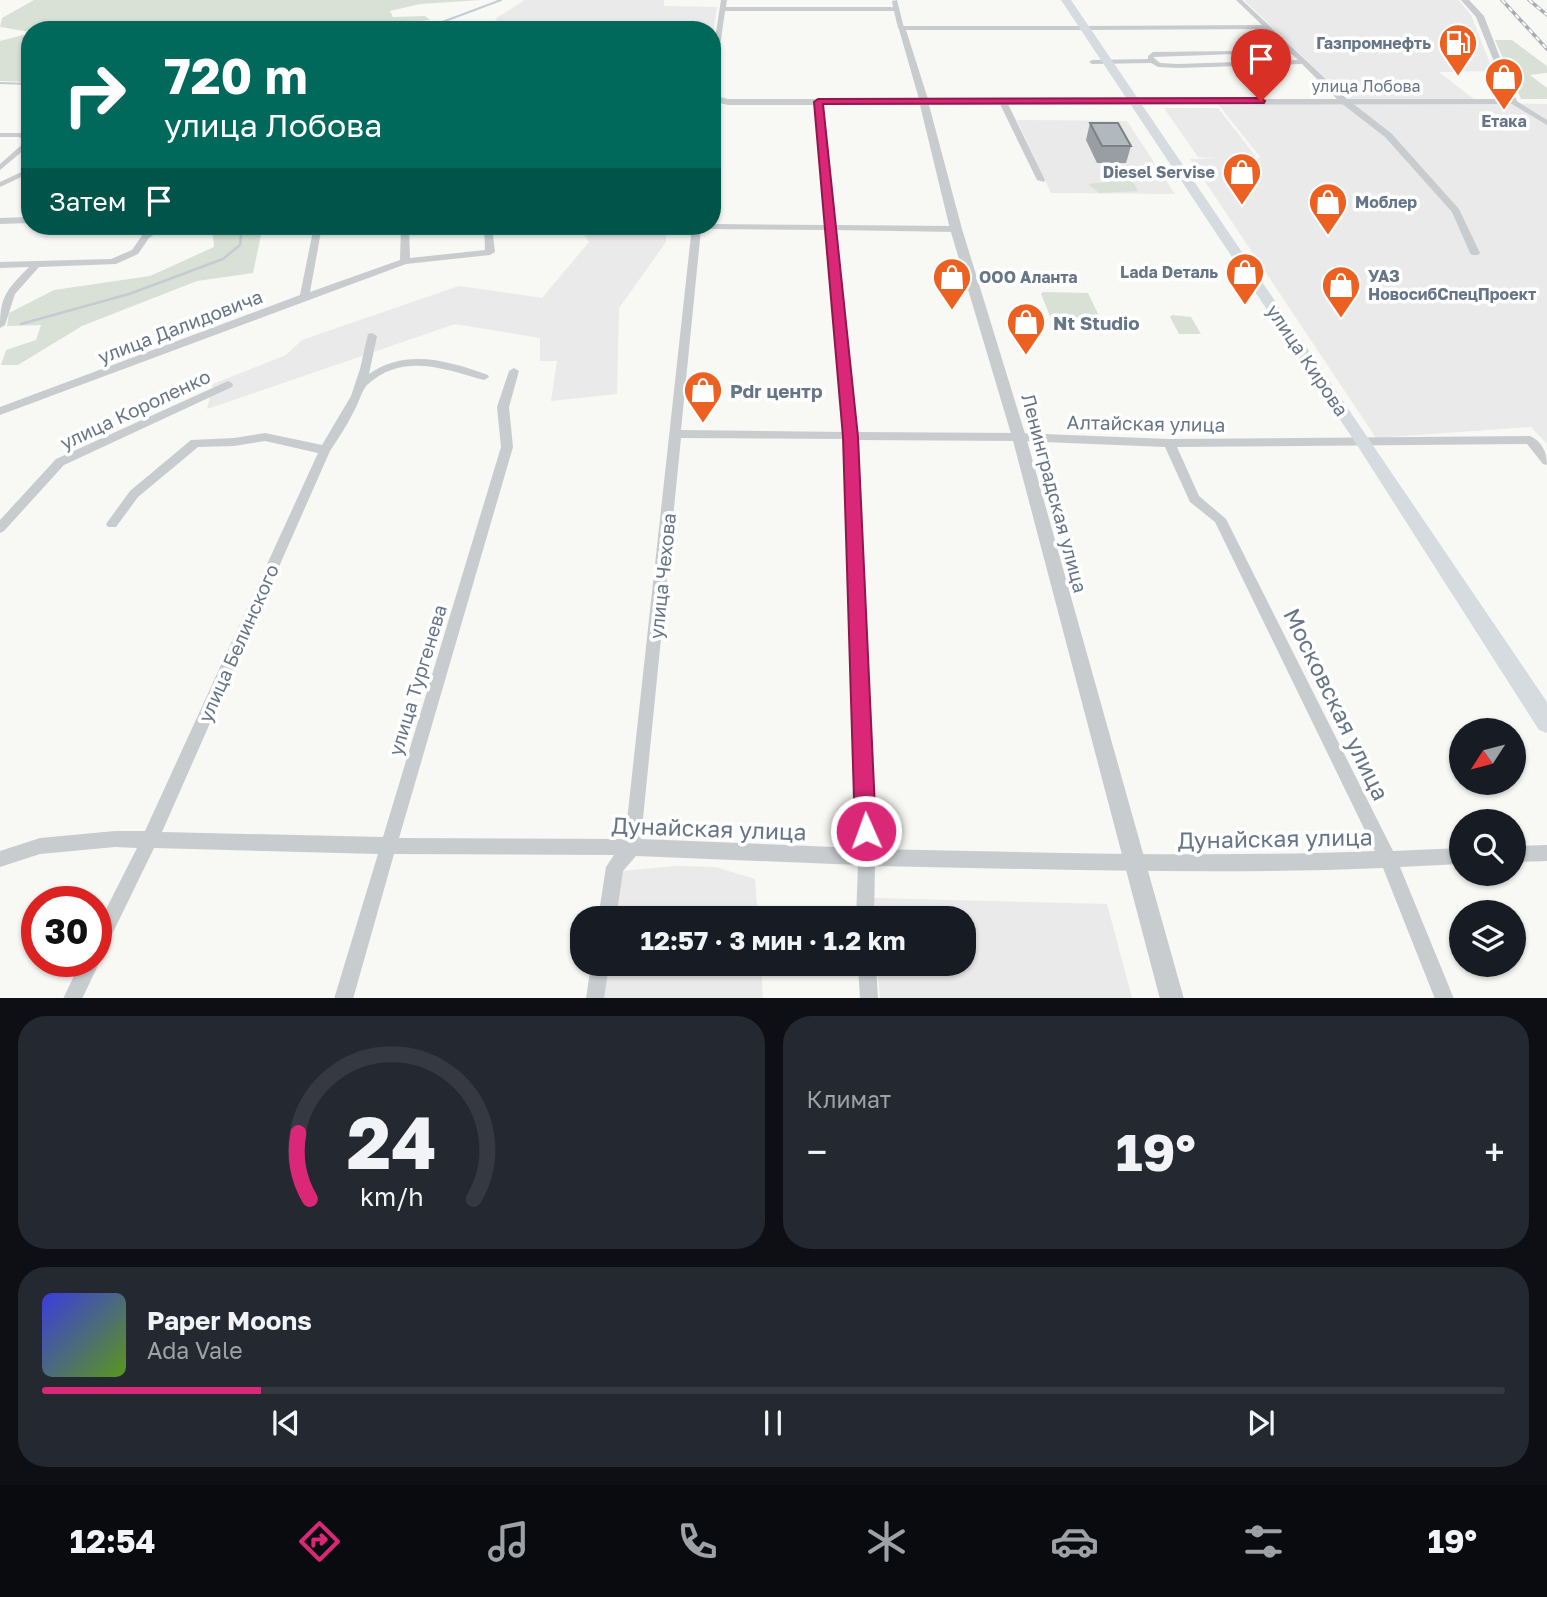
<!DOCTYPE html>
<html lang="ru">
<meta charset="utf-8">
<style>
body{margin:0;font-family:"Golos Text",sans-serif;background:#242831;color:#f1f3f6;height:100vh;display:flex;flex-direction:column;font-size:26px;white-space:nowrap}
*{box-sizing:border-box;margin:0}
p{font-size:23px;color:#9ea1a6}
.icon{flex:none;width:38px;height:38px;fill:none;stroke:currentColor;stroke-width:2;stroke-linecap:round;stroke-linejoin:round}
.map{position:relative;height:998px;overflow:hidden}
.side{display:flex;flex-direction:column;gap:18px;padding:18px;background:#0d0f14;flex:1}
.side>*{flex:none}
.guide{position:absolute;left:21px;top:21px;width:700px;height:214px;border-radius:28px;box-shadow:0 2px 5px #0004;background:#00695c;color:#fff;overflow:hidden}
.needle{width:46px;rotate:234deg}
.buttons{position:absolute;left:1449px;top:718px;display:grid;gap:14px}
.buttons a{display:grid;place-items:center;width:77px;height:77px;border-radius:50%;background:#171b24;box-shadow:0 2px 5px #0004;font-size:35px}
.speed{position:absolute;left:21px;top:886px;display:flex;gap:14px;font-size:35px;font-weight:700;text-align:center}
.speed>*{display:grid;place-content:center;width:91px;height:91px;border-radius:50%;background:#171b24;box-shadow:0 2px 5px #0004;line-height:1}
.speed .limit{border:10px solid #d22;background:#fff;color:#111}
.pin{position:absolute;display:grid;place-items:center;width:60px;height:60px;color:#fff;margin:-72px -30px;border-radius:50% 50% 50% 0;rotate:-45deg;box-shadow:0 0 7px #0007}
.pin .icon{rotate:45deg}
.me{position:absolute;width:77px;margin:-38px;rotate:358deg;stroke-linejoin:round;filter:drop-shadow(0 0 5px #0008)}
.turn{display:flex;align-items:center;gap:24px;height:147px;padding:0 28px;font-size:32px}
.turn .icon{width:91px;height:91px;stroke-width:2.5}
.turn b{display:block;font-size:49px;line-height:60px}
.then{display:flex;align-items:center;height:66px;padding:0 28px;background:#0003;gap:14px;font-size:26px}
.big{font-size:52px;font-weight:700;line-height:1.1}
.side .card{flex:1;display:flex;flex-direction:column;justify-content:center;gap:10px;min-width:0;padding:0 24px;border-radius:28px;background:#242831}
.side .dial{align-items:center;gap:0}
.dial svg{height:182px;overflow:visible;fill:none;stroke:#363941;stroke-width:7;stroke-linecap:round;text-anchor:middle}
.dial text{fill:#f1f3f6;stroke:none}
.song{display:flex;align-items:center;gap:21px}
.cover{width:84px;height:84px;border-radius:10px;background:linear-gradient(135deg,hsl(240 70% 55%),hsl(90 70% 35%))}
.played{height:7px;border-radius:4px;background:linear-gradient(90deg,#db2777 15%,#363941 15%)}
.keys{display:flex;justify-content:space-around;direction:ltr}
.heat{display:flex;justify-content:space-between;align-items:center;font-size:38px;direction:ltr}
.side .tiles{flex:1;display:grid;gap:18px;grid-template-columns:1fr 1fr}
.card:last-child{grid-column:span 2}
.trip{position:absolute;left:570px;top:906px;width:406px;height:70px;border-radius:28px;background:#171b24;box-shadow:0 2px 5px #0004;font-weight:700;line-height:70px;text-align:center}
.dock{display:flex;height:112px;justify-content:space-around;align-items:center;background:#090b0e;color:#9ea1a6}
.dock .icon{width:49px;height:49px}
.dock .on{color:#db2777}
.dock b{font-size:32px;color:#f1f3f6}
.map>svg:first-child{display:block}
.built{fill:#e9eae9}
.green{fill:#d9e1d6}
.lines{fill:none;stroke-linecap:round;stroke-linejoin:round}
.stream-far1{stroke:#c3ccd2;stroke-width:2}
.stream{stroke:#c3ccd2;stroke-width:2.5}
.minor{fill:#c8cccf;fill-rule:evenodd}
.tertiary{fill:#c8cccf;fill-rule:evenodd}
.secondary{fill:#d6dbe0;fill-rule:evenodd}
.rail-casing{stroke:#a8adb4;stroke-width:3.5}
.rail{stroke:#fff;stroke-width:2;stroke-dasharray:5;stroke-linecap:butt}
.wall{fill:#989ea3}
.building{fill:#b1b8be;stroke:#7c8185;stroke-width:2}
.route{fill:#db2777;stroke:#8e194d;stroke-width:2}
.labels{text-anchor:middle;dominant-baseline:central;stroke-width:7;stroke-linejoin:round;paint-order:stroke}
.far-poi-label{font-size:16px;font-weight:bold;fill:#667688;stroke:#fff;text-anchor:end}
.far-street-label{font-size:16px;fill:#667688;stroke:#fff}
.poi-label{font-size:19px;font-weight:bold;fill:#667688;stroke:#fff;text-anchor:start}
.street-label{font-size:19px;fill:#667688;stroke:#fff}
.near-street-label{font-size:23px;fill:#667688;stroke:#fff}
</style>
<div class="map">
<svg width="1547" height="999" viewBox="0 0 1547 999">
<rect width="100%" height="100%" fill="#f8f8f5"/>
<path class="built" d="M525,0h139v6l53,1 -5,33v-10h-187l-21,-4 -9,-7z
M1244,0h215l12,15 22,56 -54,1 40,31 68,1v340l-16,-17 -155,11 -186,-279 26,-1 -18,-1 -34,-49h54l39,50h4l-43,-54 132,-2z
M1017,120l110,1 48,73 -124,-1z
M578,226h85l3,3v13l-47,66 -2,86 -66,7 6,-40h-17v-23l-85,-14 -248,85 6,-25 73,-29 16,-15 157,-54 83,12 47,-56z
M676,866l39,1 40,12 3,40h-146l9,-48z
M872,898l235,6 25,94h-252l-3,-34h87v-45h-92z
M603,964h158l2,34 -164,1z"/>
<path class="green" d="M34,0h447l-61,4 -30,7 3,6 32,-1 5,4c-31,2 -62,7 -92,8 -31,1 -69,-17 -96,2h-212v2l-30,-5 2,-9z
M23,35l7,1v46l-30,-1v-40z
M1495,40h17l35,26v7l-17,2 17,13v11h-26z
M1128,180l6,3 4,8 -39,2 -11,-9z
M212,226h47l2,9 -8,38 -56,8 -115,45 -64,39h-17l5,-15 30,-10 5,-15 -34,1 2,-13 45,-23 96,-14 64,-29z
M1043,292l45,1 13,27 -49,1 -11,-27z
M1172,315l19,2 10,17h-22l-9,-17z"/>
<g class="lines">
<path class="stream-far1" d="M441,30l-4,-6 64,-24
M0,83l30,1"/>
<path class="stream" d="M21,324l108,-30 94,-35 17,-14 2,-19"/>
<path class="minor" d="M721,0h6l-1,7h167l-1,-6 5,-1 7,28 -3,2 -3,-2 -4,-17h-169l-10,71 -3,2v-26z
M1236,0h6l105,99 44,34 68,76 21,44 -2,2h-6l-2,-2 -18,-41 -67,-75 -44,-34 -39,-39 -124,4 -20,-1 -7,-4 -59,1 -3,-2 3,-2 56,-1v-3l5,-4 81,-1 2,1v2l-83,3 7,6 18,1 120,-4 -33,-31 -180,1 -3,-2 3,-2 177,-1z
M815,99l7,2 12,124 122,1 4,3 -4,3 -121,-2 20,202 164,1 150,6 361,-3c12,5 17,17 17,29l-4,-1 -16,-20 -350,3 22,49 27,23 167,332 68,-3v16l-61,3 54,132h-19l-52,-131c-169,7 -338,1 -508,-2l-1,53h-18l2,-54 -222,-9 -13,15 -7,48h-18l8,-52 8,-12 -220,-1 -41,145h-19l44,-145 -224,-6 -52,107 -4,2 2,4 -18,38h-19l18,-38h15v-32l41,-81 -22,-1 -75,7 -40,13v-16l40,-13 75,-7h30l173,-378 -53,-12 -31,5 -36,1 -60,50 -22,30h-8l-2,-3 24,-33 61,-51 43,-2 31,-5 57,12 29,-49 9,-27 8,-35 4,-1 5,3 -8,38c37,-26 80,-13 119,1l1,2 -5,3c-40,-11 -81,-28 -117,5 -5,5 -8,17 -12,24 -7,15 -16,28 -25,42l-168,381 221,5 118,-390 -4,-40 12,-36 5,-3 5,3 -10,36 4,40 -114,391 226,1 67,-613h20v-2l113,1zM701,229l125,1 18,202 -163,-2zM681,438l163,1 14,409 -217,-9zM856,440l163,1 146,6 25,55 25,20 160,329c-166,7 -333,1 -500,-2z
M1000,100l7,2 38,78 -1,2 -7,-2 -38,-78z
M1515,100l32,20v5l-35,-21 -1,-2z
M0,133h20l10,4v8l-30,25v-6l26,-23 -7,-4h-19z
M30,168v5l-30,14v-5z
M156,226h10l-17,12 -11,16 -22,10 -77,3 -24,27 -10,31 -5,3c0,-33 7,-38 29,-61l-29,1v-6l111,-3 21,-9 11,-16z
M314,226h8l-12,66 90,-32 1,-34h8l1,32 75,-8 -1,-24h8l3,26 -5,3 -84,9 -406,151v-8l300,-112z
M228,381l4,2 1,2 -1,2 -168,78 -60,66 -4,2v-13l56,-61z
M1547,845v16l-33,1v-16z
M591,964h18l-5,35h-18z
M858,964h18l2,35h-18z"/>
<path class="tertiary" d="M1461,0h8l15,16 34,88 -589,1 33,124 64,208 158,562h-24l-148,-562 -62,-208 -30,-124h-192l-16,-4v-6l16,4h191l-21,-73h187l3,4h-182l22,69h581l-33,-82z
M30,217v6l-30,1v-6z"/>
<path class="secondary" d="M1061,0h10l476,702v31l-8,-3 -182,-285z"/>
<g class="rail-casing">
<path id="rail" d="M1502,0l45,49
M1529,0l18,15"/>
</g>
<use href="#rail" class="rail"/>
</g>
<path class="wall" d="M1090,123l41,23 -5,17h-29l-11,-23z"/>
<path class="building" d="M1090,123h28l13,23h-29z"/>
<path class="route" d="M1261,98l4,3 -1,2 -441,1 35,333 18,394 -3,7 -7,3 -8,-3 -3,-7 -12,-394 -29,-335 4,-3z"/>
<defs>
<g id="fuel-pin" transform="scale(2.0125)"><path d="M0 17L-7.5 6A9.5 9.5 0 1 1 7.5 6Z" fill="#ec6122" stroke="#fff"/><path d="M-5.5-6h7V0h2V4h1.3V-2.5L3-4.5l.8-.8L6-3V5H2.5V1h-1V6h-7ZM-4.2-4.7v3.2H.2V-4.7Z" fill="#fff"/></g>
<g id="shop-pin" transform="scale(2.0125)"><path d="M0 17L-7.5 6A9.5 9.5 0 1 1 7.5 6Z" fill="#ec6122" stroke="#fff"/><path d="M-5-2.5h2.3a2.7 3.5 0 0 1 5.4 0H5L5.5 6h-11ZM-1.5-2.5h3a1.5 2.3 0 0 0-3 0Z" fill="#fff"/></g>
</defs>
<g fill-rule="evenodd">
<use href="#fuel-pin" x="1458" y="43"/>
<use href="#shop-pin" x="1504" y="77"/>
<use href="#shop-pin" x="1242" y="172"/>
<use href="#shop-pin" x="1328" y="202"/>
<use href="#shop-pin" x="1245" y="272"/>
<use href="#shop-pin" x="952" y="277"/>
<use href="#shop-pin" x="1341" y="285"/>
<use href="#shop-pin" x="1026" y="322"/>
<use href="#shop-pin" x="703" y="390"/>
</g>
<g class="labels">
<g class="far-poi-label">
<text x="1431" y="43">Газпромнефть</text>
<text x="1504" y="121" text-anchor="middle">Етака</text>
<text x="1215" y="172">Diesel Servise</text>
<text x="1355" y="202" text-anchor="start">Моблер</text>
<text x="1218" y="272">Lada Dеталь</text>
<text x="1368" y="276" text-anchor="start">УАЗ<tspan x="1368" dy="18">НовосибСпецПроект</tspan></text>
<text x="979" y="277" text-anchor="start">ООО Аланта</text>
</g>
<g class="far-street-label">
<text x="1366" y="86">улица Лобова</text>
</g>
<g class="poi-label">
<text x="1053" y="322">Nt Studio</text>
<text x="730" y="390">Pdr центр</text>
</g>
<g class="street-label">
<text transform="translate(180 326) rotate(-21)">улица Далидовича</text>
<text transform="translate(1308 360) rotate(56)">улица Кирова</text>
<text transform="translate(135 409) rotate(-25)">улица Короленко</text>
<text transform="translate(1146 423) rotate(1)">Алтайская улица</text>
<text transform="translate(1055 493) rotate(75)">Ленинградская улица</text>
<text transform="translate(662 576) rotate(-84)">улица Чехова</text>
<text transform="translate(238 643) rotate(-66)">улица Белинского</text>
<text transform="translate(417 680) rotate(-73)">улица Тургенева</text>
</g>
<g class="near-street-label">
<text transform="translate(1337 704) rotate(64)">Московская улица</text>
<text transform="translate(709 828) rotate(2)">Дунайская улица</text>
<text transform="translate(1275 838) rotate(-1)">Дунайская улица</text>
</g>
</g>
</svg>
<div class="buttons">
<a><svg class="needle" viewBox="-14 -14 28 28"><path d="M0-13l5 13h-10z" fill="#e53935"/><path d="M0 13l5-13h-10z" fill="#9ea1a6"/></svg></a>
<a><svg class="icon" aria-label="search" viewBox="0 0 24 24"><circle cx="10" cy="10" r="6"/><path d="M15 15l6 6"/></svg></a>
<a><svg class="icon" aria-label="layers" viewBox="0 0 24 24"><path d="M12 4l9 5-9 5-9-5zM3 14l9 5 9-5"/></svg></a>
</div>
<div class="speed"><div class="limit">30</div></div>
<div class="pin" style="left:1261px;top:101px;background:#d93025"><svg class="icon" aria-label="arrive" viewBox="0 0 24 24"><path d="M6 21V4h12l-3 4 3 4H6"/></svg></div>
<svg class="me" style="left:866px;top:831px" viewBox="-20 -20 40 40"><circle r="17" fill="#db2777" stroke="#fff" stroke-width="3"/><path d="M0-11L8 9 0 5-8 9z" fill="#fff"/></svg>
<div class="trip">12:57 · 3 мин · 1.2 km</div>
<div class="guide">
<div class="turn"><svg class="icon" aria-label="right" viewBox="0 0 24 24"><path d="M7 20v-9h11M14 6l5 5-5 5"/></svg><div><b>720 m</b>улица Лобова</div></div>
<div class="then">Затем<svg class="icon" aria-label="arrive" viewBox="0 0 24 24"><path d="M6 21V4h12l-3 4 3 4H6"/></svg></div>
</div>
</div>
<section class="side">
<div class="tiles">
<div class="card dial"><svg viewBox="0 0 100 80">
<path d="M14 69A42 42 0 1 1 86 69"/>
<path d="M14 69A42 42 0 0 1 9 40" stroke="#db2777"/>
<text x="50" y="56" font-size="32" font-weight="700">24</text>
<text x="50" y="72" font-size="11">km/h</text>
</svg></div>
<div class="card"><p>Климат</p>
<div class="heat"><a>−</a><b class="big">19°</b><a>+</a></div>
</div>
<div class="card">
<div class="song"><i class="cover"></i><div><b>Paper Moons</b><p>Ada Vale</p></div></div>
<div class="played"></div>
<div class="keys"><svg class="icon" aria-label="previous" viewBox="0 0 24 24"><path d="M18 5L8 12l10 7zM5 5v14"/></svg><svg class="icon" aria-label="pause" viewBox="0 0 24 24"><path d="M8 5v14M16 5v14"/></svg><svg class="icon" aria-label="next" viewBox="0 0 24 24"><path d="M6 5l10 7-10 7zM19 5v14"/></svg></div>
</div>
</div>
</section>
<nav class="dock">
<b>12:54</b>
<svg class="icon on" aria-label="directions" viewBox="0 0 24 24"><path d="M12 3l9 9-9 9-9-9zM9 14v-3h6M13 9l2 2-2 2"/></svg>
<svg class="icon" aria-label="music" viewBox="0 0 24 24"><path d="M9 18V5l10-2v13"/><circle cx="6" cy="18" r="3"/><circle cx="16" cy="16" r="3"/></svg>
<svg class="icon" aria-label="phone" viewBox="0 0 24 24"><path d="M5 4h4l2 5-3 2q2 4 5 5l2-3 5 2v4C11 20 4 13 5 4z"/></svg>
<svg class="icon" aria-label="climate" viewBox="0 0 24 24"><path d="M12 3v18M4 7l16 10M4 17L20 7"/></svg>
<svg class="icon" aria-label="car" viewBox="0 0 24 24"><path d="M5 17H2v-5l4-1 3-4h7l3 4 3 1v5h-3M9 17h6M6 11h13"/><circle cx="7" cy="17" r="2"/><circle cx="17" cy="17" r="2"/></svg>
<svg class="icon" aria-label="filters" viewBox="0 0 24 24"><path d="M4 7h16M4 17h16"/><circle cx="9" cy="7" r="2"/><circle cx="15" cy="17" r="2"/></svg>
<b>19°</b>
</nav>
